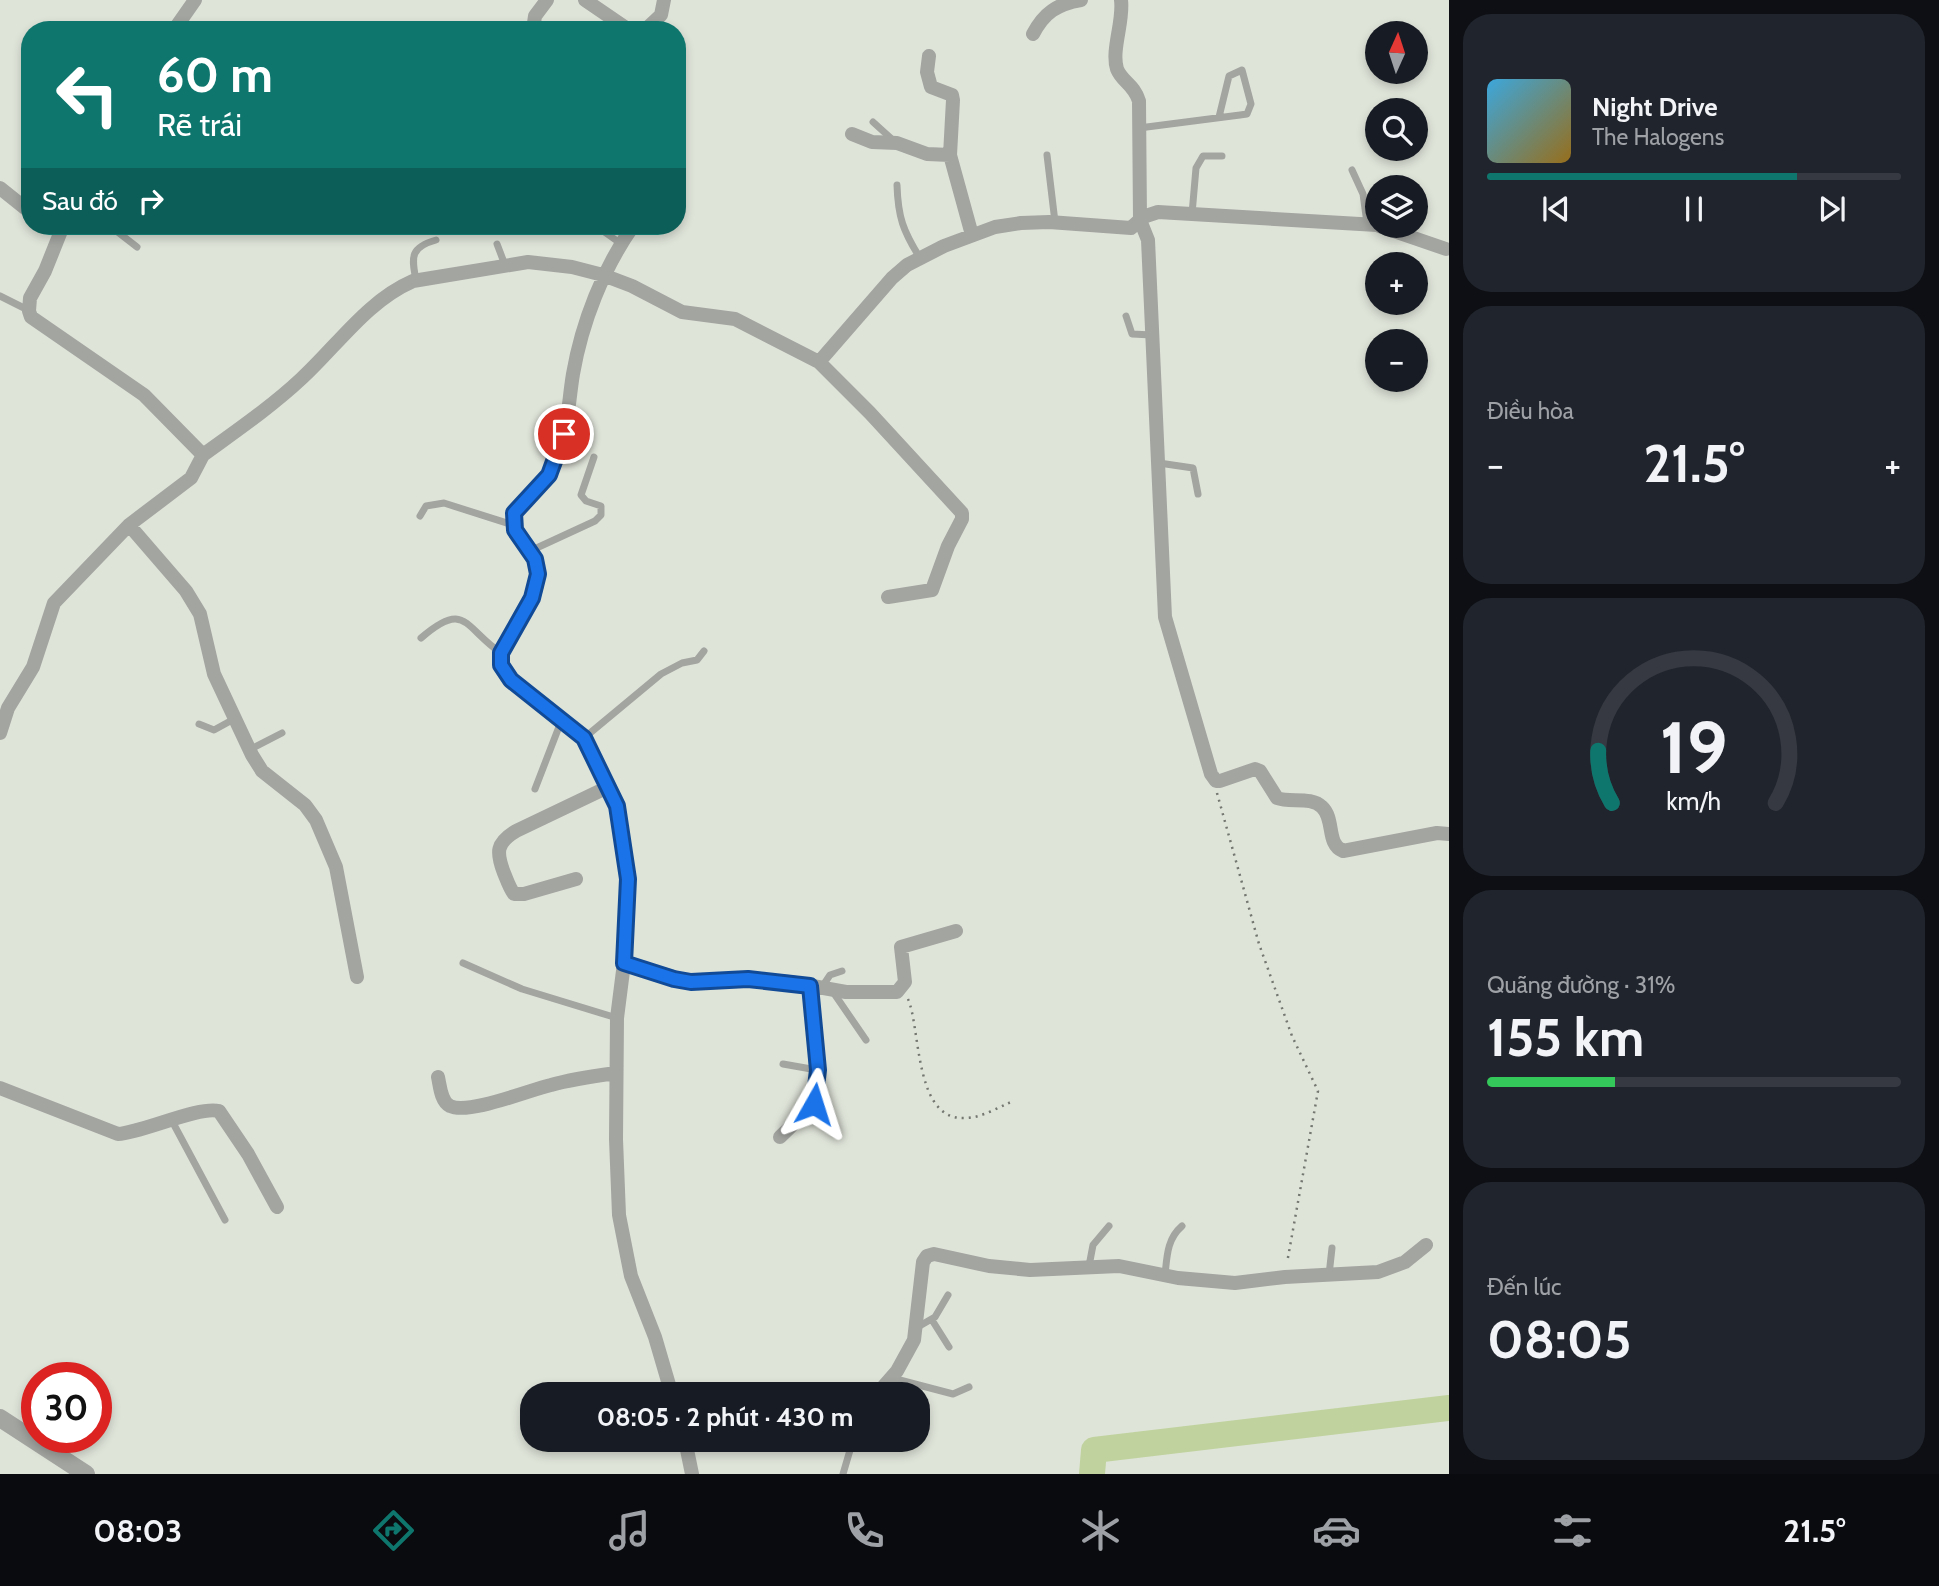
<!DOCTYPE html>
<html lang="vi">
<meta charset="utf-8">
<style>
body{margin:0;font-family:Cabin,sans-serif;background:#20242c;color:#f1f3f6;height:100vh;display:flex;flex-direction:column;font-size:26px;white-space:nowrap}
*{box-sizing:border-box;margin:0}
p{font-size:23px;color:#9ea1a6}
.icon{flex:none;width:38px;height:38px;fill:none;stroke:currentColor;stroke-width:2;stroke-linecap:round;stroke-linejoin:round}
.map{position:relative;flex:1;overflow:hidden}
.panel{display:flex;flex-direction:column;gap:14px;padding:14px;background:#0d0f14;width:490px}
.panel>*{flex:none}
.guide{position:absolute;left:21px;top:21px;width:665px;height:214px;border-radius:28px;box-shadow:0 4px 10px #0003;background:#0f766e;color:#fff;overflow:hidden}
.needle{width:46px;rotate:3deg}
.buttons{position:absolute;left:1365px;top:21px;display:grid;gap:14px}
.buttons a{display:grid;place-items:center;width:63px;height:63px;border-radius:50%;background:#171b24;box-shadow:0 4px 10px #0003;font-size:35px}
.speed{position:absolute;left:21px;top:1362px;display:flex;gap:14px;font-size:35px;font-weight:700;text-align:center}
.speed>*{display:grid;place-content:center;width:91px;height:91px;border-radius:50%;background:#171b24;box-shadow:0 4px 10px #0003;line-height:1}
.speed .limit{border:10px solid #d22;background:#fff;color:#111}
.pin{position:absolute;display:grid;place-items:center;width:60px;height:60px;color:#fff;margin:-30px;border:4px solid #fff;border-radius:50%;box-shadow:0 2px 7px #0007}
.me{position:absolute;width:77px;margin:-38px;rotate:6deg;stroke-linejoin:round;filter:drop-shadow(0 0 5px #0008)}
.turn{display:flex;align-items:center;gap:24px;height:147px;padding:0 21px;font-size:32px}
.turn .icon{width:91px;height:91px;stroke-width:2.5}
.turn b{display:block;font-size:49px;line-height:60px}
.then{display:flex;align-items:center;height:66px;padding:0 21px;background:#0003;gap:14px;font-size:26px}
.big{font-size:52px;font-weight:700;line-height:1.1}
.panel .card{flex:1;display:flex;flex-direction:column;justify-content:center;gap:10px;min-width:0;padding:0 24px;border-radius:28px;background:#20242c}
.panel .dial{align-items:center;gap:0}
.dial svg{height:182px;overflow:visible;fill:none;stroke:#363941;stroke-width:7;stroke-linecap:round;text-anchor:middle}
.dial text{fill:#f1f3f6;stroke:none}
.song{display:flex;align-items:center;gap:21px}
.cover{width:84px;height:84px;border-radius:10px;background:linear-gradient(135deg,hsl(200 70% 55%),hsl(40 70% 35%))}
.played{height:7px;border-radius:4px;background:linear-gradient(90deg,#0f766e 75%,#363941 75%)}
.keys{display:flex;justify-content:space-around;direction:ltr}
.heat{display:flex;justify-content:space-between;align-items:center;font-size:38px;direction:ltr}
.charge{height:10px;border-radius:5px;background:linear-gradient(90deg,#34c759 31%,#363941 0)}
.trip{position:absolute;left:520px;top:1382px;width:410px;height:70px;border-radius:28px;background:#171b24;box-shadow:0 4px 10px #0003;font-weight:700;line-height:70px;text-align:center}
.tabs{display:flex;height:112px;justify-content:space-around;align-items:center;background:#090b0e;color:#9ea1a6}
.tabs .icon{width:49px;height:49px}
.tabs .selected{color:#0f766e}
.tabs b{font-size:32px;color:#f1f3f6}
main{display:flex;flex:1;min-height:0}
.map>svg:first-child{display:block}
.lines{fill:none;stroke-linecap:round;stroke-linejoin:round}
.river{stroke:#c0d39f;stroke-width:26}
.path{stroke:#737770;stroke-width:2.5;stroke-dasharray:2 5;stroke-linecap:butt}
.service{stroke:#a3a5a1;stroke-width:7}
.minor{stroke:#a3a5a1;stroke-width:14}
.tertiary{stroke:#a3a5a1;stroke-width:18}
.route-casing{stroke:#114b97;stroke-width:18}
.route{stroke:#1a73e8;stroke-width:12}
</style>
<main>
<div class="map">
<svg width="1449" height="1474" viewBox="0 0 1449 1474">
<rect width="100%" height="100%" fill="#dfe4d9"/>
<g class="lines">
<path class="river" d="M1092,1474l2,-24 355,-42"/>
<path class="path" d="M1217,793l42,151 33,92 26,55 -31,172
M908,999c13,30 6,122 57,119 16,0 32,-10 46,-16"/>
<path class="service" d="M873,122l21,19
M1139,128l101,-13 7,-1 4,-10 -9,-34 -13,6 -10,41
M1047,155l8,67
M1352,170l11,24 4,29
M897,185c1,32 6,46 23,73
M1192,214l4,-46 7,-12h19
M110,226l27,21
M596,226l24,17
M497,244l8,21
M416,280c-5,-24 -5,-33 20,-40
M0,296l28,14
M1126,316l6,18 20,1
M1159,463l34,5 5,26
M420,516l6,-10 18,-3 69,22
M530,551l65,-30 6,-6v-9l-15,-5 -5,-6 13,-38
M421,638c45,-39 43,-10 80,15
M199,724l15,6 20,-11
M584,738l77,-64 21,-11 15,-3 7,-9
M249,750l33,-17
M535,789l27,-70
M463,963l59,26 95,29
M822,987l8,-12 12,-4
M833,992l33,48
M783,1064l34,6
M172,1121l53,99
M1089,1266l4,-21 16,-19
M1165,1275c2,-19 2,-36 17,-49
M1329,1275l3,-27
M932,1320l17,27
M916,1328l19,-11 13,-22
M892,1378l61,16 16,-7
M843,1474l10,-34"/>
<path class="minor" d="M585,0l44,30
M1121,0c3,21 -10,50 -4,69 5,13 17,15 22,32l1,119 8,20 17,377 46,157 5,7h4l35,-12 5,2 17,27c13,5 34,-2 45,9 13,12 4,37 21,44l94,-18 12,1
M174,30l21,-30
M533,30l2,-14 12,-16
M645,30l16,-15 3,-15
M1033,34c11,-21 24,-30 48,-34
M929,56l-2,16 4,15 21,8 1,5 -3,55 22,80
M852,134l20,8 25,1 30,11 23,1
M0,188l30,24
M633,226c-30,43 -51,96 -60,148 -5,30 -5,62 -18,90 -10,20 -30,31 -41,49 -5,25 22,36 24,59 2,31 -28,57 -38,85l3,11 8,12 73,58 35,76 9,65 -4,84 -7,55 -1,121 3,76 12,61 24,61 17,58
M1379,226l67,23
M819,362l51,51 92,100v6l-14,27 -16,44 -44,7
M203,455c33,-24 68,-48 98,-76 36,-33 66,-78 112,-98l115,-19 44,5 31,8 29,11 50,26 53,7 84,43 73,-84 15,-13 37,-19 51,-19 26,-4 28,-1 82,6 12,-11 15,-5 219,13
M129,525l57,66 14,23 14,60 38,81 10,16 43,34 11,15 20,47 21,110
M0,733l8,-25 25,-41 21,-64 75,-78 62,-47 12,-23 -59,-60 -113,-78 -2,-6 1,-13 15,-27 18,-45
M576,879l-52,15h-10c-5,-7 -7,-14 -10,-21 -8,-21 -8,-30 12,-42l90,-43
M624,963l67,19 57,-3 42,3 56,10h51l8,-10 -4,-35 55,-16
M438,1077c2,9 3,25 12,29 19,9 79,-16 101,-21 21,-6 43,-9 65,-12
M0,1088l118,46c26,-2 80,-28 101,-23l29,43 29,53
M780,1137l34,-33 4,-12 -8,-106
M876,1395l21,-24 17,-31 9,-78 4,-6 7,-2 55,12 41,4 89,-4 59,12 57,5 50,-6 93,-5 27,-10 21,-17
M685,1440l7,34"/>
<path class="tertiary" d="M0,1418l86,56"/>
</g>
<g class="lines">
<g class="route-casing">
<path id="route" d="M564,434l-15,41 -35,38 1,17 20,29 3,15 -6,24 -31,55v12l10,15 73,58 33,68 11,73 -4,84 50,16 17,3 57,-3 62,7 8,84 -4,34"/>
</g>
<use href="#route" class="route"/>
</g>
</svg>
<div class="buttons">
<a><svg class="needle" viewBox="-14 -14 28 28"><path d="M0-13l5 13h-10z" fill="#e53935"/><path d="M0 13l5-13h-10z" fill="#9ea1a6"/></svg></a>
<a><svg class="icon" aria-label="search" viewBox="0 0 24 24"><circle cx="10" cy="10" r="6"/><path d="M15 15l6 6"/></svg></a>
<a><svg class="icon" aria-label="layers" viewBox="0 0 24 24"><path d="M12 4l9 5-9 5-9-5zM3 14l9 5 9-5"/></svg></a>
<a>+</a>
<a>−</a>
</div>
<div class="speed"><div class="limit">30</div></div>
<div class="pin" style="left:564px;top:434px;background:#d93025"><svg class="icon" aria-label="arrive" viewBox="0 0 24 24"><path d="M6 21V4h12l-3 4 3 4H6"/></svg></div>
<svg class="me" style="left:814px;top:1104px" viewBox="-20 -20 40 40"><path d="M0-17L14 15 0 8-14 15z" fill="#1a73e8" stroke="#fff" stroke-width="4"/></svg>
<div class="trip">08:05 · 2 phút · 430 m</div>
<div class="guide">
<div class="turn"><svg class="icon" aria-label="left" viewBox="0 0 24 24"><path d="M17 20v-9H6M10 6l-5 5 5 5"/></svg><div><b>60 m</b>Rẽ trái</div></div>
<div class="then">Sau đó<svg class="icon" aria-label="right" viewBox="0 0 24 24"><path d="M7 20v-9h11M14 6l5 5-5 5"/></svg></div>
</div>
</div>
<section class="panel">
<div class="card">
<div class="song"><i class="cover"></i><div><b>Night Drive</b><p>The Halogens</p></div></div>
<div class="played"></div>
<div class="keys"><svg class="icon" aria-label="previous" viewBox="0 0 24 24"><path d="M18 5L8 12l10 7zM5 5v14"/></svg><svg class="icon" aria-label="pause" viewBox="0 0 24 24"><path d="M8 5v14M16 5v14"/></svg><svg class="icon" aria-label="next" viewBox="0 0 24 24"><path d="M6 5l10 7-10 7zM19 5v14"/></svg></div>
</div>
<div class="card"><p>Điều hòa</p>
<div class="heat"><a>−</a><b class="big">21.5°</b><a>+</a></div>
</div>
<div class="card dial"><svg viewBox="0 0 100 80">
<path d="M14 69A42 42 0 1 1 86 69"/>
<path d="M14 69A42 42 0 0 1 8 46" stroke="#0f766e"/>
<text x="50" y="56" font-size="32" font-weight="700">19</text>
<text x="50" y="72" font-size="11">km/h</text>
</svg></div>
<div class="card"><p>Quãng đường · 31%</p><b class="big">155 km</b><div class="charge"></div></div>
<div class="card"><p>Đến lúc</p><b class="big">08:05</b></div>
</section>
</main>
<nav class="tabs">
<b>08:03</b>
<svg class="icon selected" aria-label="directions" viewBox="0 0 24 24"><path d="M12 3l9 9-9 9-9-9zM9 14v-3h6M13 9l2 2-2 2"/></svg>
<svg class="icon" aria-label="music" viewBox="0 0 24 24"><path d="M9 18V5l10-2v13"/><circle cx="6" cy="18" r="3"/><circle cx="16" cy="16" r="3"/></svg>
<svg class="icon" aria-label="phone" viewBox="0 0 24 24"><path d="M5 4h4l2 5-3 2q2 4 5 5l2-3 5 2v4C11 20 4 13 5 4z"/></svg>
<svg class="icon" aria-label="climate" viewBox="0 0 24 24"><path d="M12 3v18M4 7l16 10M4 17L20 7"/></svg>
<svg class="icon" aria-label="car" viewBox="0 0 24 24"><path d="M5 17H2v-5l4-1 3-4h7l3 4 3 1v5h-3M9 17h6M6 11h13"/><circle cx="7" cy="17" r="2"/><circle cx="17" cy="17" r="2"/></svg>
<svg class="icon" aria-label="filters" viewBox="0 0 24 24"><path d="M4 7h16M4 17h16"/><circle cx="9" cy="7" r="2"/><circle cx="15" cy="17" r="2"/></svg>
<b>21.5°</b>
</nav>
